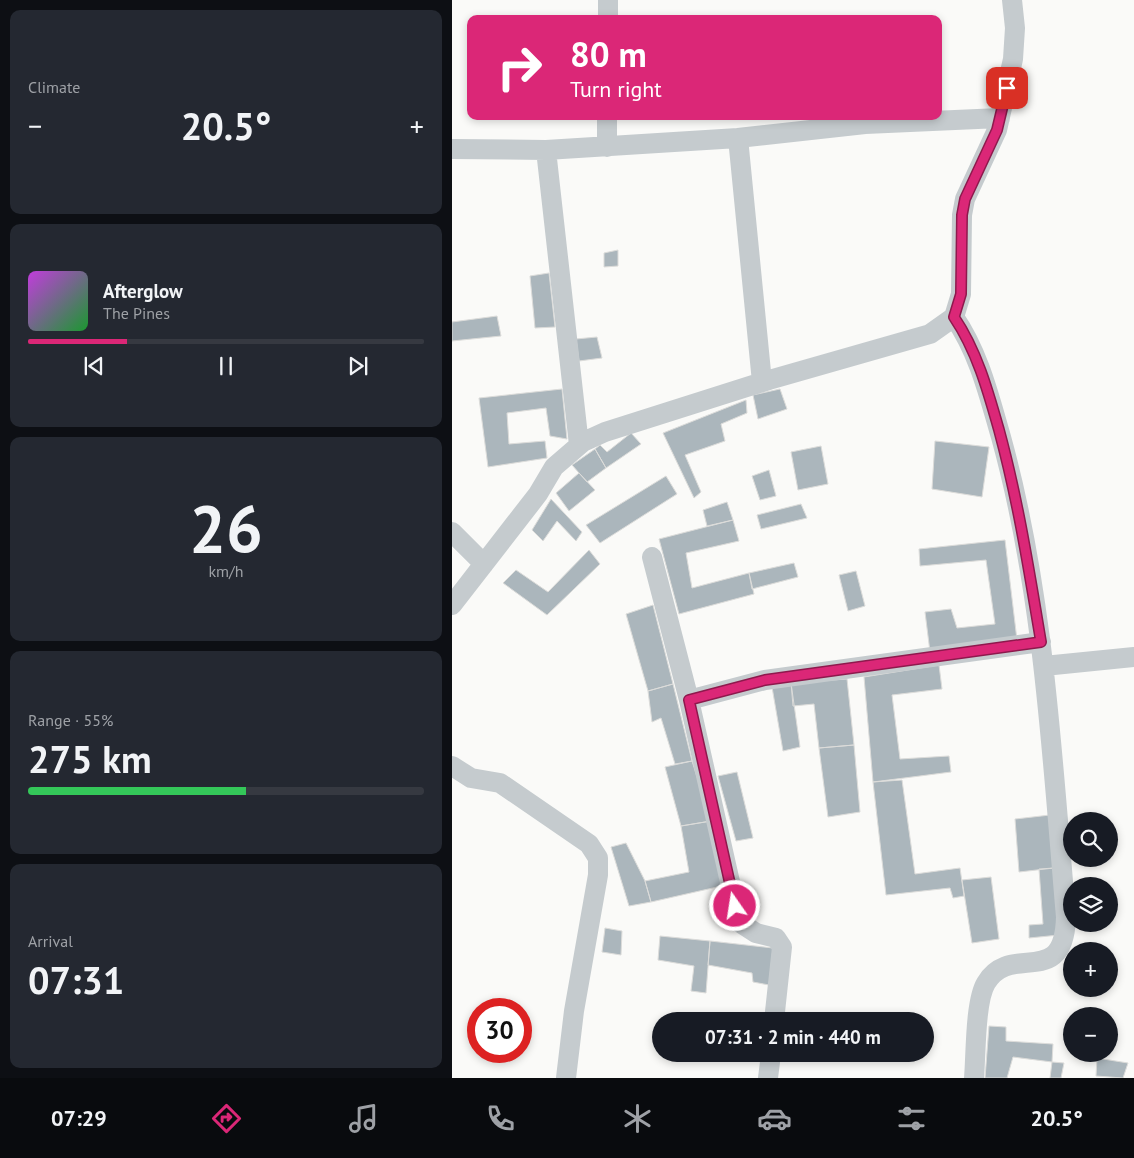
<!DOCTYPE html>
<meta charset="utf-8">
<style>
body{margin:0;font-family:"PT Sans",sans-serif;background:#242831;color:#f1f3f6;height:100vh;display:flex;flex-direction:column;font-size:19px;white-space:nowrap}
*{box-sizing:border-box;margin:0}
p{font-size:16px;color:#9ea1a6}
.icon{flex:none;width:28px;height:28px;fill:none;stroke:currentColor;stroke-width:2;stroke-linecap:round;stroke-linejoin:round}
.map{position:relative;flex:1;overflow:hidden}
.drawer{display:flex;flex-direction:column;gap:10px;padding:10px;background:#0d0f14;width:452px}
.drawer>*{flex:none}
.top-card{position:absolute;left:15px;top:15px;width:475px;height:105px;border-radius:10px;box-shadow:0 2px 8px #0003;background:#db2777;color:#fff;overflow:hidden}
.buttons{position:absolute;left:611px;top:812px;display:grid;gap:10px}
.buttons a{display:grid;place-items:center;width:55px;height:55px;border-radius:50%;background:#171b24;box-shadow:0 2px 8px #0003;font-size:25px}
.speed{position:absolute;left:15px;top:998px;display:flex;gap:10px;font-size:25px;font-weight:700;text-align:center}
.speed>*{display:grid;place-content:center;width:65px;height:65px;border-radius:50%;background:#171b24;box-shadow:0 2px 8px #0003;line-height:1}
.speed .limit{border:8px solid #d22;background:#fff;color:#111}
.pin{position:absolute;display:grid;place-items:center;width:42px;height:42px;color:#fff;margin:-21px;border-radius:10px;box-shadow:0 2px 8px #0006}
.me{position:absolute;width:55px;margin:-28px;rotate:347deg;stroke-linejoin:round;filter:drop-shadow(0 0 4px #0008)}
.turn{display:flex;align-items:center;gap:18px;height:105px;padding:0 20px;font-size:22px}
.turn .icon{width:65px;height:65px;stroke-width:2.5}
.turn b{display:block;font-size:35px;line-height:42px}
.big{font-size:38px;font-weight:800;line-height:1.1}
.drawer .widget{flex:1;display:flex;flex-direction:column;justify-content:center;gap:8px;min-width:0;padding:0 18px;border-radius:10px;background:#242831}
.drawer .dial{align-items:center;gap:0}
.dial b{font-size:65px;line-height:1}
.song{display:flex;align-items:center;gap:15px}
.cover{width:60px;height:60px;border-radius:8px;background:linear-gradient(135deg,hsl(290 70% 55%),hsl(130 70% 35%))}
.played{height:5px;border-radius:2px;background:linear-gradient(90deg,#db2777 25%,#363941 25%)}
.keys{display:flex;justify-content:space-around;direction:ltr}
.heat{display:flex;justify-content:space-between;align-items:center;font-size:28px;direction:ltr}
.charge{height:8px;border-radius:4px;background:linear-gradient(90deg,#34c759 55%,#363941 0)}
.trip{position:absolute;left:200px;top:1012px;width:282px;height:50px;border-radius:25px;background:#171b24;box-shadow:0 2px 8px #0003;font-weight:800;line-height:50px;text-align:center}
.tabs{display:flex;height:80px;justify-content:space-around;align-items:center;background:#090b0e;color:#9ea1a6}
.tabs .icon{width:35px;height:35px}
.tabs .selected{color:#db2777}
.tabs b{font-size:22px;color:#f1f3f6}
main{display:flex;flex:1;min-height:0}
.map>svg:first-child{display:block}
.building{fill:#abb6bc;stroke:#dcdcda}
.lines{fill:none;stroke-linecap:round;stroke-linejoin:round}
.minor{stroke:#c5cbce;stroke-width:20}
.route-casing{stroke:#8e194d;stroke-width:12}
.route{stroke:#db2777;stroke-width:9}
</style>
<main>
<section class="drawer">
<div class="widget"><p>Climate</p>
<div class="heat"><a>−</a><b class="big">20.5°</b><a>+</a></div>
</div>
<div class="widget">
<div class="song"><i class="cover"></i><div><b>Afterglow</b><p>The Pines</p></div></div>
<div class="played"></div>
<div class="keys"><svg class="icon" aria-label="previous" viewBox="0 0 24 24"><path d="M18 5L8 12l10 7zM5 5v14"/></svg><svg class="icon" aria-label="pause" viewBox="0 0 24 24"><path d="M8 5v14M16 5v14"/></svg><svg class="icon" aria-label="next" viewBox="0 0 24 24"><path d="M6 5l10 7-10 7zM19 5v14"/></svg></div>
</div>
<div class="widget dial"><b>26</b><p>km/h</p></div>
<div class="widget"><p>Range · 55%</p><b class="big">275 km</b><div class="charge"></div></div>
<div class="widget"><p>Arrival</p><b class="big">07:31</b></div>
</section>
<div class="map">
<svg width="682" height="1078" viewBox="0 0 682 1078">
<rect width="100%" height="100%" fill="#fafaf8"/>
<path class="building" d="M166,250v16l-14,1v-14z
M97,273l6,54 -20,1 -5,-52z
M45,316l4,20 -49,5v-19z
M145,337l5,21 -23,3 -3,-22z
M110,389l5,50 -17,-3 -4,-28 -39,5 2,31 36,-3 2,17 -59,9 -9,-69z
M328,389l7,20 -29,10 -5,-24z
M294,400l1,13 -26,11 4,17 -40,14 16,37 -7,6 -31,-65z
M179,433l10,11 -35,24 -11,-19 5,-4 7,7z
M483,441l54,6 -7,50 -50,-8z
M369,446l7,38 -30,6 -7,-38z
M143,449l11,19 -19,14 -15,-17z
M317,470l7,26 -16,4 -8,-24z
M127,473l16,17 -26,21 -13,-18z
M214,476l11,18 -77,49 -14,-18z
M99,499l31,33 -6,9 -19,-20 -14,20 -11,-11z
M275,502l6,18 -26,6 -4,-16z
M349,504l6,14 -46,11 -4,-14z
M281,520l6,21 -53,12 6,35 57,-15 5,21 -75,20 -20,-75z
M553,540l12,100 -87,12 -5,-40 26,-3 6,19 38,-4 -9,-64 -66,6 -1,-17z
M137,550l11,14 -53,51 -44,-32 13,-13 32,22z
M342,563l4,14 -46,12 -3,-16z
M404,571l9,35 -17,5 -9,-36z
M201,605l20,79 -25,7 -22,-77z
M487,665l3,24 -50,6 8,64 49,-3 2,16 -78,10 -9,-105z
M395,679l7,66 -35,3 -5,-44 -21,2 -2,-23z
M339,683l9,64 -17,4 -11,-64z
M221,684l19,77 -17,3 -14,-46 -9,4 -4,-31z
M402,745l6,67 -32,5 -9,-69z
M240,761l19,60 -30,5 -16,-59z
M285,772l16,66 -17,3 -18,-65z
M450,780l13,94 45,-6 4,28 -11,2 -3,-10 -64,7 -13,-113z
M598,815l4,53 -35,4 -4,-53z
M259,821l15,64 -75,17 -6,-21 44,-9 -8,-46z
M174,843l19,38 6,21 -22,4 -18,-59z
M602,868l5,67 -30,3v-13l14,-1 -4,-55z
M539,877l8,62 -27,4 -10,-63z
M153,928l17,3 -1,24 -19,-3z
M208,936l50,5 -4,52 -15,-2 3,-25 -36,-6z
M258,941l63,7 -4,37 -16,-3 -1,-9 -44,-8z
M537,1026l17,1v14l47,3 -1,18 -39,-5 -6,21h-22z
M645,1058l31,5 -5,15 -27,-2z
M600,1062l12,1 -3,15h-11z"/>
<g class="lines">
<path class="minor" d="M156,19v-19
M286,138l127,-14 135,-6
M155,147v-31
M0,149l94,1 33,295
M94,150l192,-12 24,244
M502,317c25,36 35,79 47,120 43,156 51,319 65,480 -2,74 -55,24 -80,66 -11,18 -10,72 -12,95
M0,532l32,32
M200,557l37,143 50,222 17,11 20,5 6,9 -8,74
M0,605l86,-111 16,-27 29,-25 22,-10 164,-52 161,-46 24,-17 7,-23 1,-79 3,-16 32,-69 16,-71 2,-31 -3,-28
M592,666l90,-9
M237,700l76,-20 276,-38
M0,766l19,12 29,5 89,61 9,14v17l-24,136 -8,67
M316,1078l3,-24"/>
</g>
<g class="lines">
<g class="route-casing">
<path id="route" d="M283,906l-46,-206 76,-20 276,-38c-12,-72 -23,-142 -42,-212 -11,-39 -22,-79 -45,-113l7,-23 1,-79 3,-16 32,-69 10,-42"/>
</g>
<use href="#route" class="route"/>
</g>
</svg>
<div class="buttons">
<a><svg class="icon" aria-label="search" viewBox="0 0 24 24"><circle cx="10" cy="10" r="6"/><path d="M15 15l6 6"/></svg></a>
<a><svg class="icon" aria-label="layers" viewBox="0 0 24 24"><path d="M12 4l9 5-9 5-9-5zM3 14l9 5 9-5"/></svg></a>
<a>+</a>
<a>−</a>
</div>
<div class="speed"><div class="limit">30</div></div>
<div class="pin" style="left:555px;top:88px;background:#d93025"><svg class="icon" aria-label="arrive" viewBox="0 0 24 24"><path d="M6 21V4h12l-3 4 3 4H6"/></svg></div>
<svg class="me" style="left:283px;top:906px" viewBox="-20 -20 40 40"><circle r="17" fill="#db2777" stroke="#fff" stroke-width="3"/><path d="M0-11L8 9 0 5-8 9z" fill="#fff"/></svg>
<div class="trip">07:31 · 2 min · 440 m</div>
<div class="top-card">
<div class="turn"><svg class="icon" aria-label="right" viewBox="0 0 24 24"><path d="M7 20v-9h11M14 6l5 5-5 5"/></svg><div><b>80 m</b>Turn right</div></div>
</div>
</div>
</main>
<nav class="tabs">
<b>07:29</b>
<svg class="icon selected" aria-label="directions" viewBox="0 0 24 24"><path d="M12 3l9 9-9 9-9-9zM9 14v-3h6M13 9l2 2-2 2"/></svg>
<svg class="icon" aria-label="music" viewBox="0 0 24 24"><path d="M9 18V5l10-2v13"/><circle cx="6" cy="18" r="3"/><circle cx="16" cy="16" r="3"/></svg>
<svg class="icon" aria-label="phone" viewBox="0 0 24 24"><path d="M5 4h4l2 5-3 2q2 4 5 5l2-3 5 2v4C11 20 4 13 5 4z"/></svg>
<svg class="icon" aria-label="climate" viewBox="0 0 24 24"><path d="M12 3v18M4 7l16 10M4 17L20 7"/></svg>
<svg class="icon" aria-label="car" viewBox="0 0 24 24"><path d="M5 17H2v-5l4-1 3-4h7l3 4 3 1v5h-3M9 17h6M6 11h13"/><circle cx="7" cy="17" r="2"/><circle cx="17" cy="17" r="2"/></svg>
<svg class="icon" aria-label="filters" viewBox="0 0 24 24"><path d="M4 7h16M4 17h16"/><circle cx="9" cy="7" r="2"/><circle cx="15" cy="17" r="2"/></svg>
<b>20.5°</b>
</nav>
